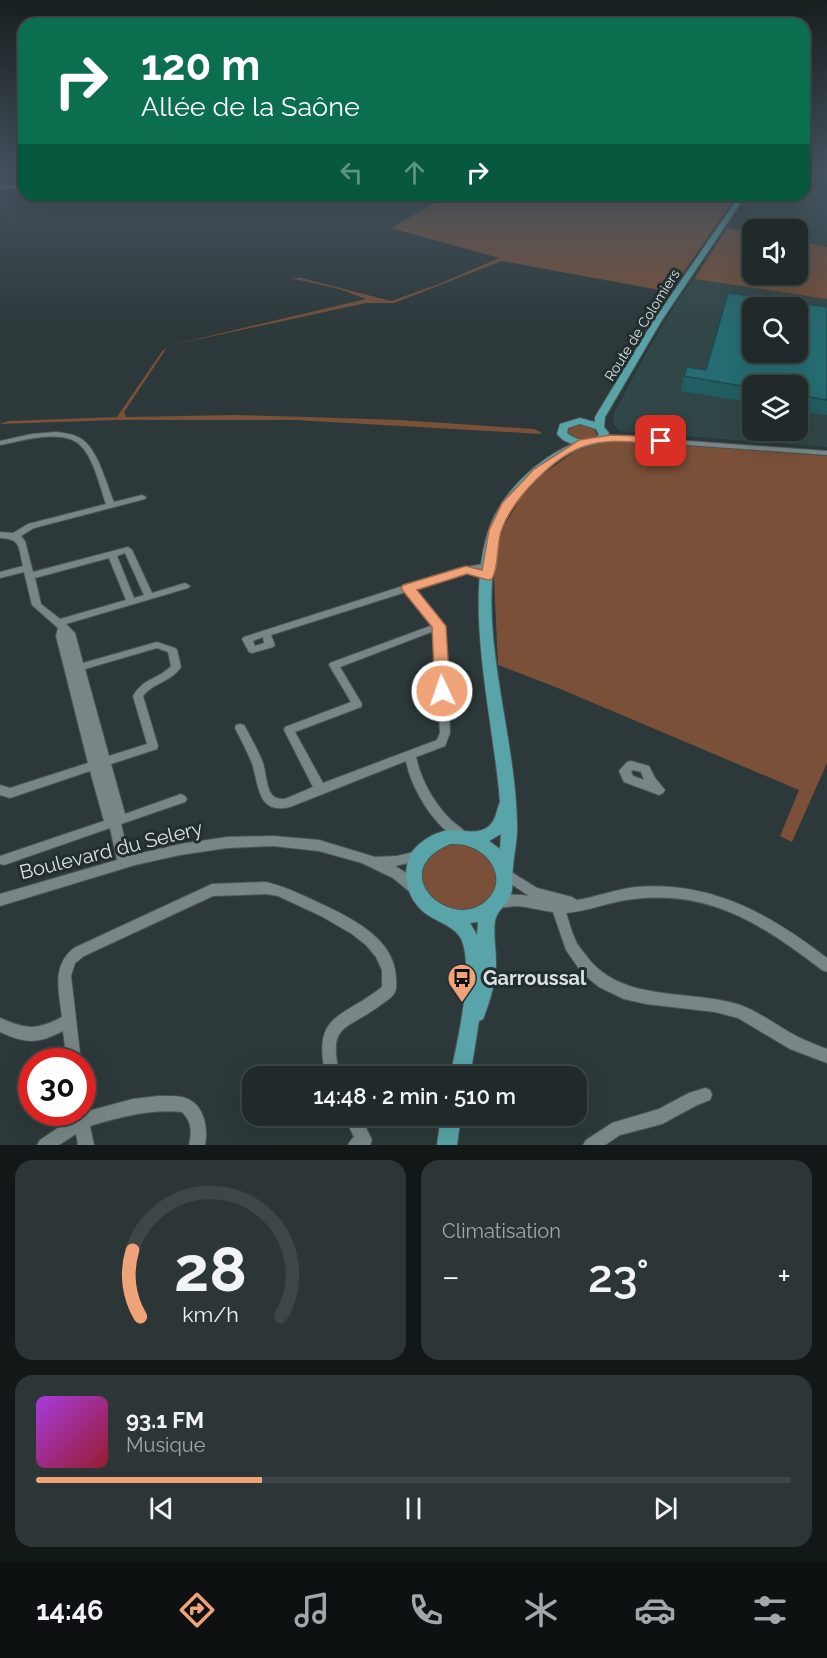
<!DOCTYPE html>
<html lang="fr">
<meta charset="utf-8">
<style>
body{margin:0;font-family:Raleway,sans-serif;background:#2d3637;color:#f1f3f6;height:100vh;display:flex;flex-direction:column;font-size:22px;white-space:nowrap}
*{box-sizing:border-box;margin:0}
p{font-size:20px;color:#a2a7a9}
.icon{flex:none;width:33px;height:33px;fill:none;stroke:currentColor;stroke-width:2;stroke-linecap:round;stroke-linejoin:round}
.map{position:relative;height:1145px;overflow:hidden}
.side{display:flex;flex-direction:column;gap:15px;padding:15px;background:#121718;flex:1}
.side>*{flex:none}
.banner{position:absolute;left:18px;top:18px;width:792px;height:183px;border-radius:18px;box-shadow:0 6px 24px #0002,0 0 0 2px #3e4647;background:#0b6e4f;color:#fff;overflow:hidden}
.tools{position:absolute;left:742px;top:219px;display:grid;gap:12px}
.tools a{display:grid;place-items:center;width:66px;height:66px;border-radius:12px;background:#212a2b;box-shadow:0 6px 24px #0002,0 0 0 2px #3e4647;font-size:30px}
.speed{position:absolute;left:18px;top:1048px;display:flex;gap:12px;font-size:30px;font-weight:700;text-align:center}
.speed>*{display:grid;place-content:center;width:78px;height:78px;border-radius:50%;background:#212a2b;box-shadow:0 6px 24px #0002,0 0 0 2px #3e4647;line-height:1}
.speed .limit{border:9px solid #d22;background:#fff;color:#111}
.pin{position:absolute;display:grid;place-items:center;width:51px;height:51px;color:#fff;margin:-26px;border-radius:12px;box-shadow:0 3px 9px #0006}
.me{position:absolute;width:66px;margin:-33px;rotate:357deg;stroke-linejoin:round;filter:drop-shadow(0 0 4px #0008)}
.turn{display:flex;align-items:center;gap:21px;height:126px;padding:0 24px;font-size:27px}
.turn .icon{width:78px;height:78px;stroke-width:2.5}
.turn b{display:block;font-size:42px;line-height:51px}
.lanes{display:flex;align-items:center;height:57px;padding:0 24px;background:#0003;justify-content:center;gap:30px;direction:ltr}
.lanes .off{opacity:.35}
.big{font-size:45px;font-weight:600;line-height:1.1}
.side .card{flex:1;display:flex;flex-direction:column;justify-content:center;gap:9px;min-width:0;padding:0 21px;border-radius:18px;background:#2d3637}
.side .dial{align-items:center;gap:0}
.dial svg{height:156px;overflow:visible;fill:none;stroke:#3e4647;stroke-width:7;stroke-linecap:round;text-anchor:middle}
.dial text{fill:#f1f3f6;stroke:none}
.song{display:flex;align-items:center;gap:18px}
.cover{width:72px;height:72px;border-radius:9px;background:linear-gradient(135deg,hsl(280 70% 55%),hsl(350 70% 35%))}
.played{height:6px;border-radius:3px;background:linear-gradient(90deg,#f0a278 30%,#3e4647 30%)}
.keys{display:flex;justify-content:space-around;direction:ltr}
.heat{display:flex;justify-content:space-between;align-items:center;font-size:33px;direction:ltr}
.side .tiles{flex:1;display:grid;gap:15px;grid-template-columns:1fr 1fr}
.card:last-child{grid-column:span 2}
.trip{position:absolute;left:242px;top:1066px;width:345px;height:60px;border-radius:18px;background:#212a2b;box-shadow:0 6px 24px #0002,0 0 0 2px #3e4647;font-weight:600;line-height:60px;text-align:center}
.tab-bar{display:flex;height:96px;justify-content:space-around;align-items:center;background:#0d1111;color:#a2a7a9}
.tab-bar .icon{width:42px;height:42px}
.tab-bar .on{color:#f0a278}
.tab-bar b{font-size:27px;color:#f1f3f6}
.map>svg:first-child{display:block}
.built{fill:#314647;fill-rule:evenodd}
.green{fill:#7a5039}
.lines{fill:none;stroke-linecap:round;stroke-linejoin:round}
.minor-casing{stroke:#4c5657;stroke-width:2}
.major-casing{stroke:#4c5657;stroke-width:2}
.minor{fill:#788687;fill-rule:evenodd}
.major{fill:#58a4a9;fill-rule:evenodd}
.wall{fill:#205e62}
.building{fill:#256d72;stroke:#1a4c50;stroke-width:1.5;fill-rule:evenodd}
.route{fill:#f0a278;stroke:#9c694e;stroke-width:1.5}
.labels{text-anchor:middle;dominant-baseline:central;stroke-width:6;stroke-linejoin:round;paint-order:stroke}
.far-street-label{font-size:14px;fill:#dbe2e3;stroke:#222e2f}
.near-street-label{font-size:20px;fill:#dbe2e3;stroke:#222e2f}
.near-poi-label{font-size:20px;font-weight:bold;fill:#dbe2e3;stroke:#222e2f;text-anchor:start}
</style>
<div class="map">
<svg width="827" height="1145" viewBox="0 0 827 1145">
<rect width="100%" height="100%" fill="#2c3839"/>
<path class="built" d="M804,173h23v74l-29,-6v-11h-45v3l-15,-3 23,-35h43z
M694,279l133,20v148l-207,-16 -7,-8 1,-10 31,-58 33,-55zM753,308h45v44h-45zM753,386h45v44h-45z"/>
<path class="green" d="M449,195h288l-67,97 -168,-31 -108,42h-28l-194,42 194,-46 -27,-10 -48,-11h10l90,23 48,-17 60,-26 -108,-30z
M727,228l26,5v41h45v-33l29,6v52l-133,-20z
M166,349l-42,63 2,5 108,-2 73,2 93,3 134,9 7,3v2l-246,-14h-178l-117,4 8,-3 109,-4 46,-67z
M581,424l13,4 3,7c-10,7 -21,5 -30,-2l3,-7z
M617,440l210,16v307l-35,79 -12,-6 19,-46 -241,-102 -60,-23 -4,-86 3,-30 7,-23 16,-27 23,-25 38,-27z
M457,842l24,6 16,19c0,6 1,17 -1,23 -2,6 -8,10 -13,13 -38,24 -87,-24 -48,-54 5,-4 16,-5 22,-7z"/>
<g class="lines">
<g class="minor-casing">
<path id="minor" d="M24,184v2l-24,3v-2z
M56,432c8,1 17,2 24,6 18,10 26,46 34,64l28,-7 4,2 -1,2 -111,29 -13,8 4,5 8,31 95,-25 4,3 20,43 33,-10 5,3 -2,2 -122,36 9,9 8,30 74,-21 18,6 2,2 4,17c-10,15 -27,15 -38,29l15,50 -1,3 -46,15 14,50 56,-20 4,2 2,3 -2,3 -64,22 8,32 51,-12 47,-7 46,-1 46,4 56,17 22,-1 21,-5 4,1 2,4 -2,4 -27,6c10,6 20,12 25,22l-2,4 -4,2 -4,-2 -17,-14 -31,-15 -43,-12 -46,-5 -46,2 -47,7 -45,10 -135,41v-12l117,-34 -7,-32 -106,37 -4,-1v-8l104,-35 -14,-50 -80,27 -10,-3v-10l10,3 78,-25 -32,-127 2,-8 -26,-23 -8,-33 -24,6v-6l23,-6c-5,-19 -1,-27 -23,-28v-6l13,1 15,-9 78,-20c-6,-17 -12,-44 -24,-57 -17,-20 -60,-6 -82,-2v-4l32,-7zM125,553l19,42 -10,3 -17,-42zM109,558l17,42 -66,19 -19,-15 -6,-26zM157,648l11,4 3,14c-13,14 -27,11 -38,30l14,48 -38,12 -24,-87z
M620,436l207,15v4l-207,-15 -20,1 -4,-2 4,-2z
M488,563l3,1 1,2 -1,2 -31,6 -46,15 30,37 6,107 -5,13 -29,11c5,23 18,46 34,62 6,6 14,10 18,16l-2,4 -4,1c-27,-10 -51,-52 -56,-79l-116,46c-33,8 -31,-22 -38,-44 -5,-12 -11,-23 -17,-35l1,-3 4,-1 4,1c7,13 14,25 19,38 3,10 3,24 9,32 4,4 8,4 13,4l28,-12 -29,-57 1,-3 66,-25 -22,-37 1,-2 103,-38 -27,-33 -135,43 4,10 -2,2 -21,6 -3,-1 -7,-13 2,-2 212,-68zM434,631l6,102 -3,7 -114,43 -28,-51 66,-25 1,-3 -22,-37zM263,637l1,6 -9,3 -2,-5z
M631,761l18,5 6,12 10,12 -2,3 -4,2 -35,-13 -5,-11 8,-9zM633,770l8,2 3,8 -11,-4 -2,-4z
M505,868l32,20 35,9 5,3c20,-3 39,-11 59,-13 76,-6 133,27 191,71v14l-5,-2c-58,-44 -110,-80 -188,-71 -23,2 -44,12 -68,14 3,8 5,18 9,26 2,6 6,10 10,15 34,49 101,35 152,50 19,6 35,18 52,28 12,7 25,12 38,17v14l-37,-14 -52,-31 -23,-6 -69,-8 -22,-5 -25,-12 -17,-14 -16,-23 -13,-38c-11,-1 -23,-5 -35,-6 -8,0 -17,3 -25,0l-1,-4 1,-4c12,-4 24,-4 36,-2l-28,-19 -2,-4 2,-4z
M266,882c17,4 32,11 47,18 32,15 82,36 83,78 0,4 1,10 -1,14 -2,5 -9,9 -13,12 -37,28 -55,18 -42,73h-14c-15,-64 16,-58 56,-90v-17l-6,-13 -10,-12 -14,-11 -31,-18 -43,-20 -12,-2 -53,2 -129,60 -9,7 -4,13 10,86h-14l-4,-31c-25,13 -37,13 -63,1v-14c26,11 36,13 62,-1 -3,-26 -11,-51 12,-69l138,-64z
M705,1088l5,2 2,5 -2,5 -13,5 -35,19 -42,11 -15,10h-22l3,-5 26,-17 47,-14 30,-16z
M159,1096c9,0 21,-1 29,3 17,8 20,30 17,46h-16c3,-14 3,-23 -7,-33 -32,-3 -62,5 -92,14l4,19h-16l-2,-11 -17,11h-22l3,-5 34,-23 -1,-4h9v-7l4,2 2,3 45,-12z
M344,1116h16l12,24 -2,5h-22l3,-5 3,-3z"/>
</g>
<g class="major-casing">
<path id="major" d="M740,195h6l-84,125 -57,97 -1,10 5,6c-6,13 -24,12 -35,18 -30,15 -63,44 -73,78 -28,96 14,196 16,294 1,15 -3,29 -4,45 -2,9 1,17 -2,26 -4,11 -14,16 -16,27 -2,14 1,27 1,41 0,19 -6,40 -13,57l-4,2 -9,56h-20c7,-34 24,-104 12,-136 -5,-13 -21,-18 -31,-24 -21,-12 -30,-37 -22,-59 5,-14 25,-26 40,-28 13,-1 28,6 40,-4 8,-7 7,-16 11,-24 -6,-81 -38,-199 -10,-276 14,-36 48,-67 82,-82l-9,-4 -6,-6 3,-10 20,-6 15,4v-5l59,-97zM580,424l16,5 3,6c-11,7 -22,6 -32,-2l1,-5zM501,834l-1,15 -11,-8zM450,844c6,0 13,0 18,2 23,7 39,33 20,53 -34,36 -106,-26 -38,-55zM478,922l-1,13 -7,-12z
M441,1116h20l-4,29h-20z"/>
</g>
<use href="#minor" class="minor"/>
<use href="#major" class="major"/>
</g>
<path class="wall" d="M827,307v108l-29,-4v-25h-45v17l-72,-12 3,-15 22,-6z"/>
<path class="building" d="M728,293l99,14v93l-29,-5v-9h-45v2l-69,-12 3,-9 19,3zM753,308h45v44h-45z"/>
<linearGradient id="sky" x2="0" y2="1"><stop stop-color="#181f1f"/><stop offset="0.52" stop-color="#45535f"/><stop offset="1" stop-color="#45535f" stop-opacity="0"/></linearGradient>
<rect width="827" height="333" fill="url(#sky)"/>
<path class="route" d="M611,435l50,2 5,4 -5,3c-25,-1 -51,-6 -75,2 -31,9 -73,53 -84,83 -6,15 -2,35 -10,50l-4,1 -21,-6 -50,16 29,36 4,65 -2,4h-11l-2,-4 -3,-64 -29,-36 -2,-3 2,-3 63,-19 16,4 7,-40 13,-27 32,-34 45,-29z"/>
<defs>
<g id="bus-pin" transform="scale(1.5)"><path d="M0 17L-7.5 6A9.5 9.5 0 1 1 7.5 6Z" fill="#f0a278" stroke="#222e2f"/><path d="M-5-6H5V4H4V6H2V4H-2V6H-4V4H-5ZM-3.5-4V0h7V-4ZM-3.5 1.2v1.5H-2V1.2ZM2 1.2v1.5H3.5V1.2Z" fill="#111"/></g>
</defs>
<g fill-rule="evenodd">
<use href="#bus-pin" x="462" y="978"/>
</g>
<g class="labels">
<g class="far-street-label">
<text transform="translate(642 325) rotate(-58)">Route de Colomiers</text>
</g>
<g class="near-street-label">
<text transform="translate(111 850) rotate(-14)">Boulevard du Selery</text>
</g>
<g class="near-poi-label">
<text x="483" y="978">Garroussal</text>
</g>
</g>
</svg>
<div class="tools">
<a><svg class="icon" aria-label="sound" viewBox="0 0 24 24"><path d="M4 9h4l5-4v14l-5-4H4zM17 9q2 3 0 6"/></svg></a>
<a><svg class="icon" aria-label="search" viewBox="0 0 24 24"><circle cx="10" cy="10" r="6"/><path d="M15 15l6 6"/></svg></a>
<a><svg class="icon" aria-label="layers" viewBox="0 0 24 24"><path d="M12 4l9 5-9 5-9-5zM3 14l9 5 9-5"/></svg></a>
</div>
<div class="speed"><div class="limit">30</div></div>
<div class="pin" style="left:661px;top:441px;background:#d93025"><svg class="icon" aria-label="arrive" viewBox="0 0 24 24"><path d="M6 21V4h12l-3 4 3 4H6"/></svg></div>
<svg class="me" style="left:442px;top:691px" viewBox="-20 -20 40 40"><circle r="17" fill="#f0a278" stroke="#fff" stroke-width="3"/><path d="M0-11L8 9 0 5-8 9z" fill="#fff"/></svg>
<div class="trip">14:48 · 2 min · 510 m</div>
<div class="banner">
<div class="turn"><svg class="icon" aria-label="right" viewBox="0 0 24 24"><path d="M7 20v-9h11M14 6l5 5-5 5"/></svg><div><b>120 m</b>Allée de la Saône</div></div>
<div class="lanes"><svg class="icon off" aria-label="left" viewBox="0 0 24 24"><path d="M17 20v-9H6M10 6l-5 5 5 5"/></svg><svg class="icon off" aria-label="ahead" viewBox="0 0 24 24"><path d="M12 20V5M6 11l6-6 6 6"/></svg><svg class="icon" aria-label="right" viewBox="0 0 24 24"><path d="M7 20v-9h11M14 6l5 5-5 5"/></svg></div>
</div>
</div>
<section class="side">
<div class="tiles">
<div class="card dial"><svg viewBox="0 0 100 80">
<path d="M14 69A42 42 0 1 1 86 69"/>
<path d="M14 69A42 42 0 0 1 10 35" stroke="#f0a278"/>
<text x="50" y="56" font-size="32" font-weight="700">28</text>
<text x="50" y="72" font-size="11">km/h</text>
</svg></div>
<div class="card"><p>Climatisation</p>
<div class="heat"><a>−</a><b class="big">23°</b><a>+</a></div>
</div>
<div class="card">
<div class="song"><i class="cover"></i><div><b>93.1 FM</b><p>Musique</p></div></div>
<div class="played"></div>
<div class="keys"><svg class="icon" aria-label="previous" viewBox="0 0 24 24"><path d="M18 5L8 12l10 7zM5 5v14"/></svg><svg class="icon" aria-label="pause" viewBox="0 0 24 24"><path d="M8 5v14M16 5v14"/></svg><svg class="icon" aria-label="next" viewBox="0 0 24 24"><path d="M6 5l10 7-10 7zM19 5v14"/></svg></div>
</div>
</div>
</section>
<nav class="tab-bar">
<b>14:46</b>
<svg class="icon on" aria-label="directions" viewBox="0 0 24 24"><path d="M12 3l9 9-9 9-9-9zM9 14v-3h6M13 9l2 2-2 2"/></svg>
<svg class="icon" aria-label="music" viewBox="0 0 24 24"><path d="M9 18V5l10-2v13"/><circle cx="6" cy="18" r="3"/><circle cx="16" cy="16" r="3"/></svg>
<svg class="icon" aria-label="phone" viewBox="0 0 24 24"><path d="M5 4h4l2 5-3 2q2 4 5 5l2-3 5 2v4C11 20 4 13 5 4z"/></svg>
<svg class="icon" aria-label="climate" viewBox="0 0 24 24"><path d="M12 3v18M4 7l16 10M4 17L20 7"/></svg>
<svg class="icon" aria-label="car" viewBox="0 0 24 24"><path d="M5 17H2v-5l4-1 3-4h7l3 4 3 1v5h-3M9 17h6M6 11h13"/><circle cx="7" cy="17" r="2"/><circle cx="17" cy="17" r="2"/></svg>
<svg class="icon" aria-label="filters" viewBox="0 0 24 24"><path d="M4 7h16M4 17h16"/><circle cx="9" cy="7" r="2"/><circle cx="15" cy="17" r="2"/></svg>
</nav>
